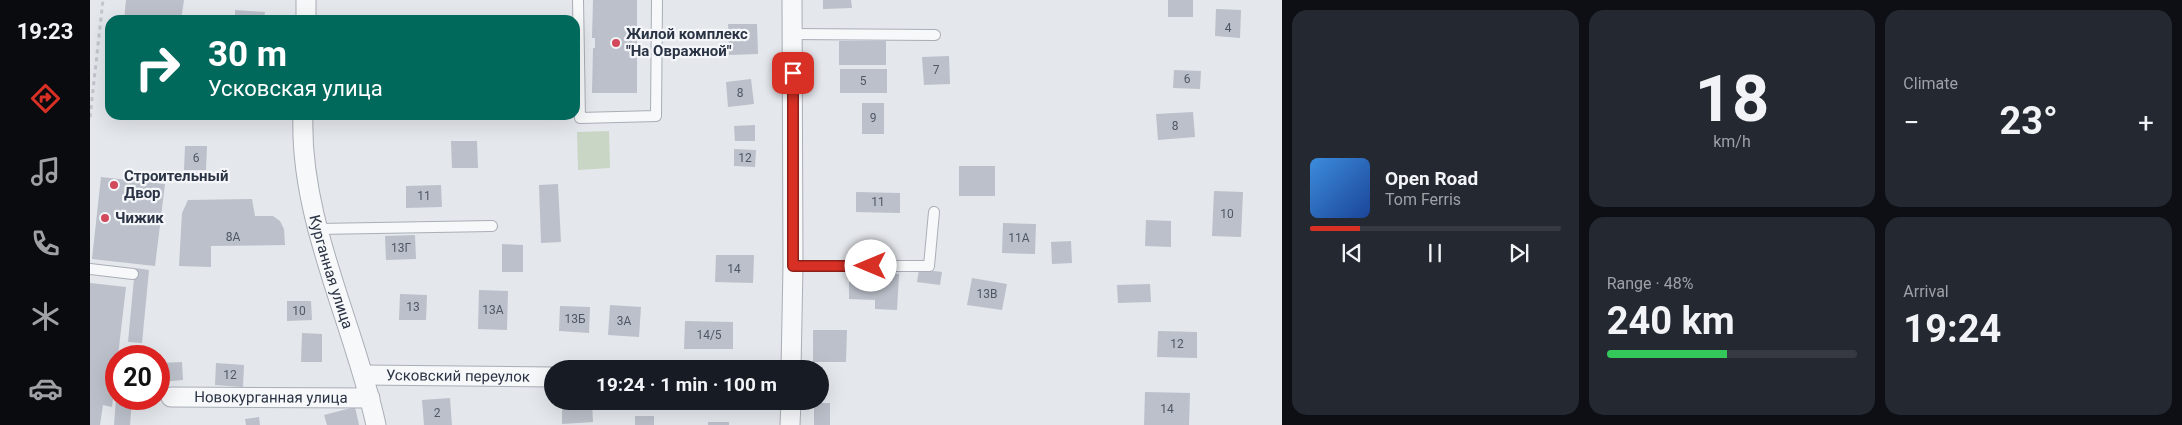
<!DOCTYPE html>
<meta charset="utf-8">
<style>
body{margin:0;font-family:Roboto,sans-serif;background:#242831;color:#f1f3f6;height:100vh;display:flex;flex-direction:column;font-size:19px;white-space:nowrap}
*{box-sizing:border-box;margin:0}
p{font-size:16px;color:#9ea1a6}
.icon{flex:none;width:28px;height:28px;fill:none;stroke:currentColor;stroke-width:2;stroke-linecap:round;stroke-linejoin:round}
.map{position:relative;flex:1;overflow:hidden}
.panel{display:flex;flex-direction:column;gap:10px;padding:10px;background:#0d0f14;width:900px}
.panel>*{flex:none}
.guide{position:absolute;left:15px;top:15px;width:475px;height:105px;border-radius:15px;box-shadow:0 5px 20px #0002;background:#00695c;color:#fff;overflow:hidden}
.speed{position:absolute;left:15px;top:345px;display:flex;gap:10px;font-size:25px;font-weight:700;text-align:center}
.speed>*{display:grid;place-content:center;width:65px;height:65px;border-radius:50%;background:#171b24;box-shadow:0 5px 20px #0002;line-height:1}
.speed .limit{border:8px solid #d22;background:#fff;color:#111}
.pin{position:absolute;display:grid;place-items:center;width:42px;height:42px;color:#fff;margin:-21px;border-radius:10px;box-shadow:0 2px 8px #0006}
.me{position:absolute;width:55px;margin:-28px;rotate:270deg;stroke-linejoin:round;filter:drop-shadow(0 0 4px #0008)}
.turn{display:flex;align-items:center;gap:18px;height:105px;padding:0 20px;font-size:22px}
.turn .icon{width:65px;height:65px;stroke-width:2.5}
.turn b{display:block;font-size:35px;line-height:42px}
.big{font-size:38px;font-weight:700;line-height:1.1}
.panel .card{flex:1;display:flex;flex-direction:column;justify-content:center;gap:8px;min-width:0;padding:0 18px;border-radius:15px;background:#242831}
.panel .dial{align-items:center;gap:0}
.dial b{font-size:65px;line-height:1}
.song{display:flex;align-items:center;gap:15px}
.cover{width:60px;height:60px;border-radius:8px;background:linear-gradient(135deg,hsl(210 70% 55%),hsl(220 70% 35%))}
.played{height:5px;border-radius:2px;background:linear-gradient(90deg,#d93025 20%,#363941 20%)}
.keys{display:flex;justify-content:space-around;direction:ltr}
.heat{display:flex;justify-content:space-between;align-items:center;font-size:28px;direction:ltr}
.charge{height:8px;border-radius:4px;background:linear-gradient(90deg,#34c759 48%,#363941 0)}
.panel .tiles{flex:1;display:grid;gap:10px;grid-template-columns:repeat(3,1fr)}
.card:first-child{grid-row:span 2}
.trip{position:absolute;left:454px;top:360px;width:285px;height:50px;border-radius:25px;background:#171b24;box-shadow:0 5px 20px #0002;font-weight:700;line-height:50px;text-align:center}
main{display:flex;flex:1;min-height:0}
.dock{display:flex;flex-direction:column;width:90px;justify-content:space-around;align-items:center;background:#090b0e;color:#9ea1a6}
.dock .icon{width:35px;height:35px}
.dock .current{color:#d93025}
.dock b{font-size:22px;color:#f1f3f6}
.map>svg:first-child{display:block}
.green{fill:#c9d6c5}
.building{fill:#bbc0ca}
.lines{fill:none;stroke-linecap:round;stroke-linejoin:round}
.lane-casing{stroke:#a9aeb7;stroke-width:12}
.street-casing{stroke:#a9aeb7;stroke-width:21}
.path{stroke:#c2c5cb;stroke-width:3;stroke-dasharray:4 4;stroke-linecap:butt}
.lane{stroke:#f7f8fa;stroke-width:10}
.street{stroke:#f7f8fa;stroke-width:19}
.route-casing{stroke:#8d1f18;stroke-width:12}
.route{stroke:#d93025;stroke-width:9}
.poi-dot{fill:#d1495b;stroke:#f4f6f9;stroke-width:2}
.labels{text-anchor:middle;dominant-baseline:central;stroke-width:4.5;stroke-linejoin:round;paint-order:stroke}
.number-label{font-size:12px;fill:#4f5766}
.poi-label{font-size:15px;font-weight:bold;fill:#2b3445;stroke:#f4f6f9;text-anchor:start}
.street-label{font-size:15px;fill:#2b3445;stroke:#f4f6f9}
</style>
<main>
<nav class="dock">
<b>19:23</b>
<svg class="icon current" aria-label="directions" viewBox="0 0 24 24"><path d="M12 3l9 9-9 9-9-9zM9 14v-3h6M13 9l2 2-2 2"/></svg>
<svg class="icon" aria-label="music" viewBox="0 0 24 24"><path d="M9 18V5l10-2v13"/><circle cx="6" cy="18" r="3"/><circle cx="16" cy="16" r="3"/></svg>
<svg class="icon" aria-label="phone" viewBox="0 0 24 24"><path d="M5 4h4l2 5-3 2q2 4 5 5l2-3 5 2v4C11 20 4 13 5 4z"/></svg>
<svg class="icon" aria-label="climate" viewBox="0 0 24 24"><path d="M12 3v18M4 7l16 10M4 17L20 7"/></svg>
<svg class="icon" aria-label="car" viewBox="0 0 24 24"><path d="M5 17H2v-5l4-1 3-4h7l3 4 3 1v5h-3M9 17h6M6 11h13"/><circle cx="7" cy="17" r="2"/><circle cx="17" cy="17" r="2"/></svg>
</nav>
<div class="map">
<svg width="1192" height="425" viewBox="0 0 1192 425">
<rect width="100%" height="100%" fill="#e4e7ec"/>
<path class="green" d="M519,131l1,37 -32,2 -1,-38z"/>
<path class="building" d="M36,0h58l-3,20h-57z
M503,0h44v93h-45l1,-45h2v-10h-3z
M733,0h28l1,8 -29,1z
M1078,0h25v17h-25z
M1126,9l25,1 -1,28 -25,-2z
M145,10l30,2 -1,8h-29z
M638,24h29l1,30 -29,1z
M749,41h47v24h-47z
M859,56l1,28 -26,1 -2,-28z
M750,69h47v24h-47z
M1084,70l27,1 -1,18 -27,-1z
M661,79l3,25 -26,3 -2,-25z
M772,103h22v31h-22z
M1103,112l2,25 -37,3 -2,-26z
M347,115h25v5h-25z
M665,125v16h-20l-1,-15z
M361,141h26l1,27h-26z
M95,146h22l-1,24h-22z
M644,149l22,1 -1,17 -21,-1z
M869,166h36v30h-36z
M11,177l64,7 -10,82 -63,-7z
M468,184l3,58 -20,1 -2,-58z
M351,185l1,22 -36,1v-22z
M1124,191l29,1 -2,45 -29,-1z
M766,192l44,1v20l-44,-1z
M162,199l3,17h18l7,5 4,8 1,16 -74,1v21l-32,-1 3,-53 6,-13z
M1056,220l25,1v26l-26,-1z
M913,223l33,1 -1,30 -33,-1z
M325,235l1,24 -30,1 -1,-24z
M981,241l1,22 -20,1 -1,-22z
M412,244l21,1v27h-21z
M626,255h38l-1,28 -38,-1z
M45,268l14,2 -7,73 -14,-1z
M829,269l23,3 -2,13 -23,-3z
M785,273l24,1 -2,36 -22,-1v-9l-26,-1v-17h8v-5l18,1z
M882,278l35,6 -5,26 -35,-5z
M0,283l36,4 -14,120 -9,-2 -3,20h-10z
M1060,284l1,18 -33,1 -1,-18z
M389,290l29,1 -1,39 -29,-1z
M310,294l27,1 -1,25h-27z
M197,301h24l1,19 -25,1z
M520,305l31,2 -2,30 -31,-2z
M470,306l30,1 -1,26 -30,-2z
M595,321l48,1v27h-49z
M723,330h34l-1,32h-33z
M1068,331l39,1v26l-40,-1z
M212,333l20,1v28h-21z
M32,350l12,2v4h-13z
M92,362l1,18 -24,2v-19z
M126,363l28,2 -1,22 -28,-2z
M1055,392l45,1 -1,32h-45z
M360,398l2,27h-28l-2,-25z
M26,399h16l-2,26h-16z
M502,402l1,20 -31,2v-21z
M724,403h16v22h-16z
M265,407l4,18h-32l-3,-10z
M545,416h19v9h-19z
M169,417l1,8h-14l-1,-6z
M618,422h21v3h-21z"/>
<g class="lines">
<g class="lane-casing">
<path id="lane" d="M488,0l2,118 76,-2 1,-116
M703,34l142,1
M228,229l174,-3
M703,266h136l5,-54
M0,269l43,5"/>
</g>
<g class="street-casing">
<g id="street">
<path d="M216,20v-20"/>
<path id="s1" d="M213,115c-4,105 51,208 73,310"/>
<path d="M701,369l2,-103 -1,-266"/>
<path id="s2" d="M274,375l188,2"/>
<path id="s3" d="M81,397l199,1"/>
<path d="M700,425l1,-24"/>
</g>
</g>
<path class="path" d="M0,117l13,-117"/>
<use href="#lane" class="lane"/>
<use href="#street" class="street"/>
</g>
<g class="lines">
<g class="route-casing">
<path id="route" d="M703,73v193h78"/>
</g>
<use href="#route" class="route"/>
</g>
<g class="poi-dot">
<circle cx="526" cy="43" r="5"/>
<circle cx="24" cy="185" r="5"/>
<circle cx="15" cy="218" r="5"/>
</g>
<g class="labels">
<g class="number-label">
<text x="1138" y="28">4</text>
<text x="846" y="70">7</text>
<text x="1097" y="79">6</text>
<text x="773" y="81">5</text>
<text x="650" y="93">8</text>
<text x="783" y="118">9</text>
<text x="1085" y="126">8</text>
<text x="106" y="158">6</text>
<text x="655" y="158">12</text>
<text x="334" y="196">11</text>
<text x="788" y="202">11</text>
<text x="1137" y="214">10</text>
<text x="143" y="237">8А</text>
<text x="929" y="238">11А</text>
<text x="311" y="248">13Г</text>
<text x="644" y="269">14</text>
<text x="897" y="294">13В</text>
<text x="323" y="307">13</text>
<text x="403" y="310">13А</text>
<text x="209" y="311">10</text>
<text x="485" y="319">13Б</text>
<text x="534" y="321">3А</text>
<text x="619" y="335">14/5</text>
<text x="1087" y="344">12</text>
<text x="140" y="375">12</text>
<text x="1077" y="409">14</text>
<text x="347" y="413">2</text>
</g>
<g class="poi-label">
<text x="536" y="34">Жилой комплекс<tspan x="536" dy="17">"На Овражной"</tspan></text>
<text x="34" y="176">Строительный<tspan x="34" dy="17">Двор</tspan></text>
<text x="25" y="218">Чижик</text>
</g>
<g class="street-label">
<text stroke="none"><textPath href="#s1" startOffset="160">Курганная улица</textPath></text>
<text stroke="none"><textPath href="#s2" startOffset="94">Усковский переулок</textPath></text>
<text stroke="none"><textPath href="#s3" startOffset="100">Новокурганная улица</textPath></text>
</g>
</g>
</svg>
<div class="speed"><div class="limit">20</div></div>
<div class="pin" style="left:703px;top:73px;background:#d93025"><svg class="icon" aria-label="arrive" viewBox="0 0 24 24"><path d="M6 21V4h12l-3 4 3 4H6"/></svg></div>
<svg class="me" style="left:781px;top:266px" viewBox="-20 -20 40 40"><circle r="19" fill="#fff"/><path d="M0-13L10 11 0 6-10 11z" fill="#d93025"/></svg>
<div class="trip">19:24 · 1 min · 100 m</div>
<div class="guide">
<div class="turn"><svg class="icon" aria-label="right" viewBox="0 0 24 24"><path d="M7 20v-9h11M14 6l5 5-5 5"/></svg><div><b>30 m</b>Усковская улица</div></div>
</div>
</div>
<section class="panel">
<div class="tiles">
<div class="card">
<div class="song"><i class="cover"></i><div><b>Open Road</b><p>Tom Ferris</p></div></div>
<div class="played"></div>
<div class="keys"><svg class="icon" aria-label="previous" viewBox="0 0 24 24"><path d="M18 5L8 12l10 7zM5 5v14"/></svg><svg class="icon" aria-label="pause" viewBox="0 0 24 24"><path d="M8 5v14M16 5v14"/></svg><svg class="icon" aria-label="next" viewBox="0 0 24 24"><path d="M6 5l10 7-10 7zM19 5v14"/></svg></div>
</div>
<div class="card dial"><b>18</b><p>km/h</p></div>
<div class="card"><p>Climate</p>
<div class="heat"><a>−</a><b class="big">23°</b><a>+</a></div>
</div>
<div class="card"><p>Range · 48%</p><b class="big">240 km</b><div class="charge"></div></div>
<div class="card"><p>Arrival</p><b class="big">19:24</b></div>
</div>
</section>
</main>
